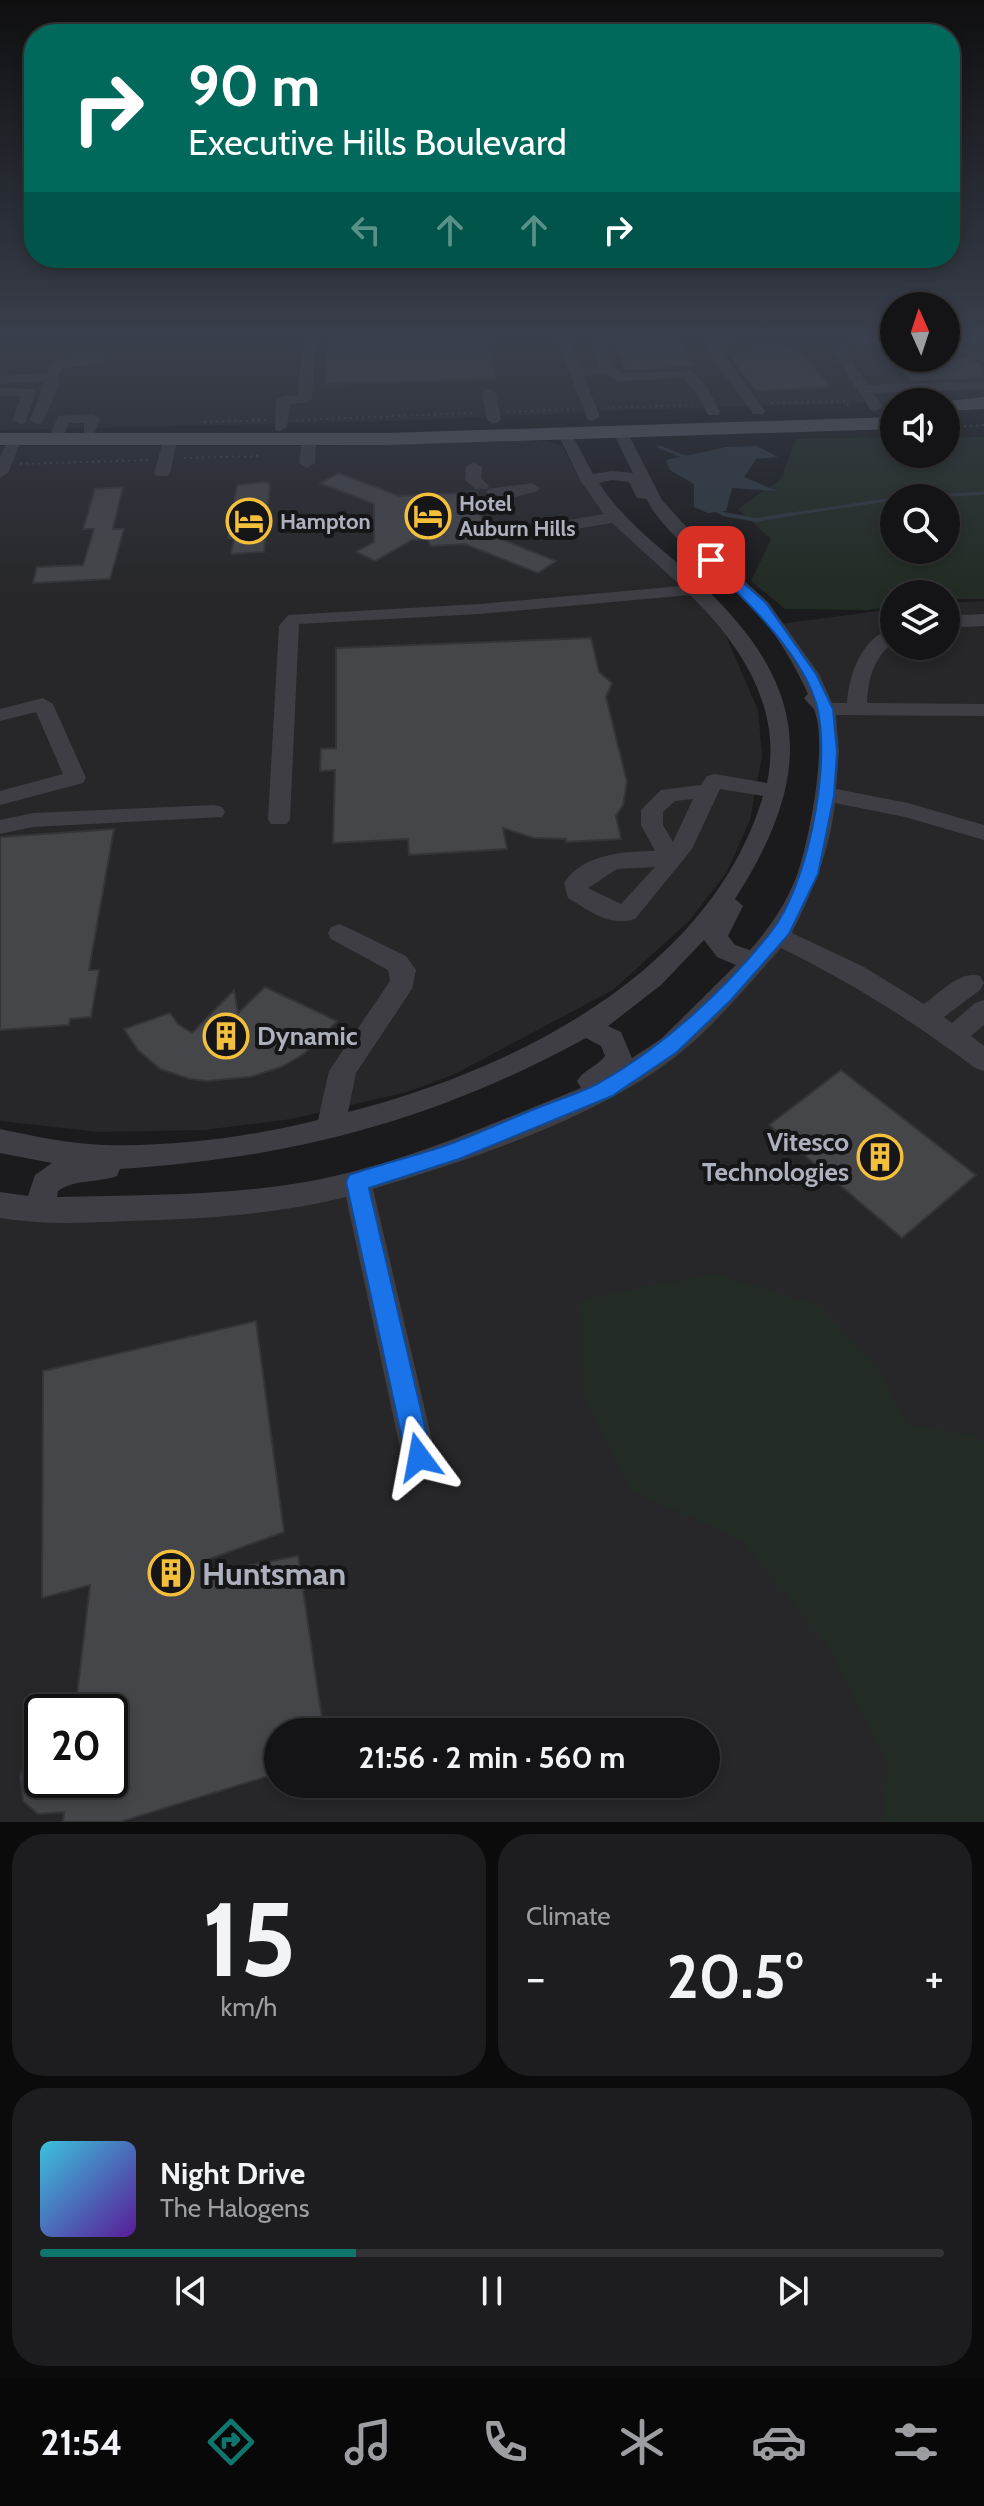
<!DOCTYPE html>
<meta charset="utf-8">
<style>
body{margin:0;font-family:Cabin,sans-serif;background:#1d1d1f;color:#f1f3f6;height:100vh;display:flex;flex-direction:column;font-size:30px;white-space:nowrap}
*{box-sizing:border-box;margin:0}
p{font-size:26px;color:#9d9ea1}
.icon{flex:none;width:44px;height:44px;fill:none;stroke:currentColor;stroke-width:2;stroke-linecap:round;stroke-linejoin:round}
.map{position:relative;height:1822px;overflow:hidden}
.sheet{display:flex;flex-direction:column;gap:12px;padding:12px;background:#0b0b0c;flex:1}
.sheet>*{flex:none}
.hud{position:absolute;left:24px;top:24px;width:936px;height:244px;border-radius:32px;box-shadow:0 4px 12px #0003,0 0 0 2px #333335;background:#00695c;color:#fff;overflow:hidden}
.needle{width:52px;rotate:357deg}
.controls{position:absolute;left:880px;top:292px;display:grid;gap:16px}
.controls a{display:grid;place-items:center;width:80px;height:80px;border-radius:50%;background:#141416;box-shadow:0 4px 12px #0003,0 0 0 2px #333335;font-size:40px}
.speed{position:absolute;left:24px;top:1694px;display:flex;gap:16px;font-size:40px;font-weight:700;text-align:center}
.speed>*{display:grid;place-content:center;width:104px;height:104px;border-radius:50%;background:#141416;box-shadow:0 4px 12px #0003,0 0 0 2px #333335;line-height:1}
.speed .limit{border:4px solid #111;border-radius:12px;background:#fff;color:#111}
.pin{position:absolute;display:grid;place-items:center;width:68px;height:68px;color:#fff;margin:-34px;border-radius:16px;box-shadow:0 4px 12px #0006}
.me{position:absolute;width:88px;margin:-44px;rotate:347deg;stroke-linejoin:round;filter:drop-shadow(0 0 6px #0008)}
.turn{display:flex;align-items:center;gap:28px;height:168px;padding:0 32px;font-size:36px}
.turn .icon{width:104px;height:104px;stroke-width:2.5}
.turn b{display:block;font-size:56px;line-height:68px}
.lanes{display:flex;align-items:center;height:76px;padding:0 32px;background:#0003;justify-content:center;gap:40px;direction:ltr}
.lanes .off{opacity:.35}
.big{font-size:60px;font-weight:700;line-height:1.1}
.sheet .widget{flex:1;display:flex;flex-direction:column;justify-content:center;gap:12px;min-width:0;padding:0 28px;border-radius:32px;background:#1d1d1f}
.sheet .dial{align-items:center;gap:0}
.dial b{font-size:104px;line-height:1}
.song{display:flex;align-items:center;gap:24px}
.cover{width:96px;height:96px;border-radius:12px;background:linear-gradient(135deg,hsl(190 70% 55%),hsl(270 70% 35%))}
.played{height:8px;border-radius:4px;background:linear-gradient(90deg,#0f766e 35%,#333335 35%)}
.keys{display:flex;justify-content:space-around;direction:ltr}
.heat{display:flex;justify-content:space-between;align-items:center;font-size:44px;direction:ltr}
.sheet .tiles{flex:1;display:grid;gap:12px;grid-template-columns:1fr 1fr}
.widget:last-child{grid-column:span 2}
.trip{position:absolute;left:264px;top:1718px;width:456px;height:80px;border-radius:40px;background:#141416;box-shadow:0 4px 12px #0003,0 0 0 2px #333335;font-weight:700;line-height:80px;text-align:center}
.dock{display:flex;height:128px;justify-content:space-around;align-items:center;background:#080809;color:#9d9ea1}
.dock .icon{width:56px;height:56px}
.dock .selected{color:#0f766e}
.dock b{font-size:36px;color:#f1f3f6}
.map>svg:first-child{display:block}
.built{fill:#27272a;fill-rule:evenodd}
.green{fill:#222c24;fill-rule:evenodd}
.water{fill:#303942}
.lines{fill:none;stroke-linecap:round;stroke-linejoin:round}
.stream-far1{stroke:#303942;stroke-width:3}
.stream{stroke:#303942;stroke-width:4}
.building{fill:#45464a;stroke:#353539;stroke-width:2}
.path{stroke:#424349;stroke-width:2;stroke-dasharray:2 4;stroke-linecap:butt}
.minor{fill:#3e3e44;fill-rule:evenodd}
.major{fill:#585961;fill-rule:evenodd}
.route{fill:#1a73e8;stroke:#114b97;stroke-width:2}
.labels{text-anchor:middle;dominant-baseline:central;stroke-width:8;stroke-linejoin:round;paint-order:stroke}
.far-poi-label{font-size:22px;font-weight:bold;fill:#adb1bd;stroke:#161618;text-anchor:start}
.poi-label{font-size:26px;font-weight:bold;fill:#adb1bd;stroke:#161618;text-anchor:start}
.near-poi-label{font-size:32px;font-weight:bold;fill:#adb1bd;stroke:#161618;text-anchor:start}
</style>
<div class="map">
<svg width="984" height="1822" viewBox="0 0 984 1822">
<rect width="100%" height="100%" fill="#1b1b1d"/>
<path class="built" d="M0,339h894v19h52v-19h30l8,6v55l-327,9 -262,12 -395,9z
M452,441h94l16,4 19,38 20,26 94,89 30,36 33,76 4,46 -12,64 -23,52 -38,49 -76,69 -160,85 -46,17 -115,27 -88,11 -104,2 -100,-11v-675h325z
M984,601v1221h-984v-613l328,-15 334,-138 127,-130 42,-205 -52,-97 115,-15v37h52v-43zM42,1712h68v68h-68zM278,1732h428v52h-428z"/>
<path class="green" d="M946,436l38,1v162h-38v-5h-52v12l-27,4 -82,-1 -34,-28 20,-42 -33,-30 43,-30 15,-40 98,-2v17h52zM894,498h52v52h-52z
M714,1274l101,30 63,65 29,55 68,12 9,7v379h-102l6,-57 -62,-122 -83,-101 -111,-52 -49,-98 -1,-93z"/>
<path class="water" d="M757,446l21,11 -22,2 -12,18 33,14 -45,-3 -6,23 -18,2 -14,-6v-23l-24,-14 -4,-10 60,-13z"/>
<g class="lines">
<path class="stream-far1" d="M659,447l29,11
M905,498l79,-5
M714,510l15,6
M779,516l115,-17"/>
<path class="stream" d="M723,514l33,6 36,-6"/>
</g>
<path class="building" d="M327,339h161l7,40 -170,5z
M612,339h66l16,27 -68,4z
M796,347l36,40 -76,4 -26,-35 12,-6z
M966,358l15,6 3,14 -73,3 -13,-15 50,-2 -3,-5z
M339,473l60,23 78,-4 9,41 70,28 -18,12 -73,-29 -35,2 -2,-7 -16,1 -37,21 -19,-9 18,-10v-38l-54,-21z
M265,482l5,2 -6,68 -33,2 3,-16h-6l9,-53z
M123,487l-10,42h11l-14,50 -77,4 4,-16 46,-2 11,-36h-11l12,-40z
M591,638l8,34 13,11 -6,14 21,85 -4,23 -7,11 5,23 -55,3v-3l-32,-1 -31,-10 4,21 -98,6 -1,-16 -75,4 2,-73 -15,1 1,-22 15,-1v-100z
M114,829l-25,141h10l-8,47 -21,2 -1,6 -69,5v-193z
M265,987l72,34 -33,33 -23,13 -31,10 -43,4 -17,-2 -30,-10 -22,-19 -14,-21 46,-16 8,11 14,9 42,-43 4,23z
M841,1070l135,105 -74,63 -133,-113z
M256,1321l28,211 -80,29 4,12 90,-17 26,176h-46v41l-158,49h-57l1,-10 -26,2 -15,-13 -3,-25 3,-8 19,-23v35h68v-68h-35l15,-127 -48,13 1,-227z"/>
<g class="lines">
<path class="path" d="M771,403l74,-2 6,9
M607,408l85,-3
M507,412l69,-3
M296,420l180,-7
M204,422l64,-2
M946,427l38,-2
M184,458l76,-2
M20,464l128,-4"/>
<path class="minor" d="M303,339h12l-3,60 -7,4 -15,1 -3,23 -7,4 -5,-1 1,-30 7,-4 15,-1z
M557,339h12l12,29 19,-1 -7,-17 1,-11h12c1,12 3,27 14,34l72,-2 15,16 13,25 -2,3h-10l-12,-23 -13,-14 -66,3 -12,-6 -21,1 16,41 -7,4 -5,-1z
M717,339h19l-16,10 45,62 -2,3h-10l-47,-65 3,-8z
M894,339v5l-29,1 -19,8 22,32 116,-4v8l-111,4 10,14 -7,4 -5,-1 -39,-58c17,-17 40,-13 62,-13z
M946,340l38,13v9l-38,-14z
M99,355l5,1v6l-42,7 -4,8 2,7 -18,39 -5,1 -7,-4 15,-39 -45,3v-8l46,-3 6,-10 27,-7z
M0,388l34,1 2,3 -11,31 -5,1 -7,-4 8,-24h-21z
M489,389l7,4 5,27 -7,4 -7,-4 -5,-27z
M93,414l7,4 -6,17h-10v-12h-15l-8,18h-10l-2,-3 9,-22z
M620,428l7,4 35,68 38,42 68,60 51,72 13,29h15c2,-29 15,-67 47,-75v14c-20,15 -26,37 -27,61l117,1v12l-148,-1 3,37 -3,37 72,14 76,22v15l-79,-23 -70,-14c-5,48 -22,87 -43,130l72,34 60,37c16,-11 36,-34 56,-28l4,7 -4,7 -36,27 8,6 23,-20 9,-3v25l-13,11 13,10v25l-9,-3c-62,-47 -125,-86 -194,-120 -32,36 -64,75 -102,106 -81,64 -207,105 -306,135l63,268 -5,12 -12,5 -12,-5 -5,-12 -56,-260c-72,18 -145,22 -218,24 -44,2 -85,4 -128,-3v-26l28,4 7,-21 17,-12 -52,-10v-24c34,7 69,15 104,16 70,2 146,-8 214,-25l11,-49 61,-90 -2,-11 -57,-31 -3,-6 3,-6 9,-3 66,32 10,14 -4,19 -56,84 -8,39c166,-42 363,-140 415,-316l-43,-7 -28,60 -57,70c-26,8 -45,-8 -67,-21l-4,-15c18,-29 61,-32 91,-32l-14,-26v-15l20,-20 40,-5 6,-9 8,-2 52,9c16,-75 -26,-138 -77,-188l-211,19 -180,10 -9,195 -3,5h-16l-3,-5 11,-193 9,-11 191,-11 202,-18 -69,-63 -66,11 -8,-5 8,-5 58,-10 -23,-32 -23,-48 2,-3h10l23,43 19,-3 21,2 -20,-41zM612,480l17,2 8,16 9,1c26,46 75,72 109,110 21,24 40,56 53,85l-4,4c3,5 10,9 11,14 12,36 -5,124 -17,160 -10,29 -28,56 -48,78l-15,-5 -7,-9 15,-30 -8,-7c79,-124 77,-210 -33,-314 -35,-33 -76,-60 -103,-102zM693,799l-20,43 -10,-17v-13l12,-11zM655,867l-34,37 -33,-16 29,-19zM704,940l13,17 19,8 -75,74 -29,19 -11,-26 -13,-6 53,-41zM586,1038l15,8 4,10c-8,11 -21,13 -28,25l4,7c-93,37 -188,81 -288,96 -77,12 -158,11 -236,13l1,-6c17,-12 39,-8 59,-15l3,-7c172,-11 314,-48 466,-131z
M15,435l7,4 -14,34 -8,5v-22l10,-20z
M170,437l7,4 -7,32 -2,3h-12l-2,-3 9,-32z
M309,437l7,4 -1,22 -8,5 -8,-5 3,-22z
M474,462l8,5 -1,11 8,8 -2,3h-12l-10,-9 1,-13z
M532,483l8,5 -2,3 -27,7 -23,-4 -2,-3c7,-5 33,-5 46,-8z
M984,614v12l-38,2v-12z
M43,698l10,6 33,74 -3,5 -83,22v-14l63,-17 -27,-62 -36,9v-12z
M214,805l8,2 3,5 -3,5 -189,10 -33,7v-14l33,-7z"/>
<path class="major" d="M984,397v12l-38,2v-9h-7z
M894,417v12l-507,16h-387v-12h387z"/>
</g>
<linearGradient id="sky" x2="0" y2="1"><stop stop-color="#0f0f10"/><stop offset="0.57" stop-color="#393f4c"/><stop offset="1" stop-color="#393f4c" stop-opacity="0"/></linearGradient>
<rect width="984" height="594" fill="url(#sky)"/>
<path class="route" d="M706,558h9l51,45 50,71 17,35 4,43 -3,44 -16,78 -29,60 -58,66 -54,52 -65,44 -153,63 -90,29 63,269 -4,9 -9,4 -10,-4 -3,-9 -60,-275 3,-7c32,-11 66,-19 98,-30 31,-11 60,-25 90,-37 20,-8 43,-15 62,-25 64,-36 126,-93 172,-151 37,-48 59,-162 47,-221 -11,-53 -73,-113 -112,-148z"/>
<defs>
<g id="hotel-ring" transform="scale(2.3)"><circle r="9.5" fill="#161618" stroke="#f4c03c" stroke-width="1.5"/><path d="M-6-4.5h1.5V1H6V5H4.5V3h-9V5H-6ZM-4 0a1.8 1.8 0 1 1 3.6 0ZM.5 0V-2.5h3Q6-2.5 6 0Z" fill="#f4c03c"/></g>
<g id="building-ring" transform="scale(2.3)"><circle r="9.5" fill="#161618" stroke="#f4c03c" stroke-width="1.5"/><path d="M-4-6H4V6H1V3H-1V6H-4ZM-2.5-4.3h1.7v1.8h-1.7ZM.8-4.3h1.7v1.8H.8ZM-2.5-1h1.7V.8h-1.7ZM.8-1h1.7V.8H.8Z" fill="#f4c03c"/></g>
</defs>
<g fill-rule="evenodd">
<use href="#hotel-ring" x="428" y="516"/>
<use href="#hotel-ring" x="249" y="521"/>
<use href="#building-ring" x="226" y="1036"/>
<use href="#building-ring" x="880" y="1157"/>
<use href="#building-ring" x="171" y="1573"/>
</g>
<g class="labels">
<g class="far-poi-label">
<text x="459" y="503">Hotel<tspan x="459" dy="25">Auburn Hills</tspan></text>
<text x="280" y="521">Hampton</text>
</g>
<g class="poi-label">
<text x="257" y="1036">Dynamic</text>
<text x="849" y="1142" text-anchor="end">Vitesco<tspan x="849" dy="30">Technologies</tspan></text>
</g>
<g class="near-poi-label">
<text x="202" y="1573">Huntsman</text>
</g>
</g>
</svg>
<div class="controls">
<a><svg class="needle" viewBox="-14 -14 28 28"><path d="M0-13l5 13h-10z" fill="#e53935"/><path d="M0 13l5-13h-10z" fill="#9d9ea1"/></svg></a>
<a><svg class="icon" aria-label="sound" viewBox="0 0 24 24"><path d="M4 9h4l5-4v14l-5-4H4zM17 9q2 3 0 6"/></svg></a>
<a><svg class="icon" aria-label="search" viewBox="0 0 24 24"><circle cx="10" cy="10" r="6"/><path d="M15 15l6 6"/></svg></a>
<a><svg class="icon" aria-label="layers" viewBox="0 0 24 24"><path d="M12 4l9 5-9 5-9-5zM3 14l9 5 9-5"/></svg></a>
</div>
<div class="speed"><div class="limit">20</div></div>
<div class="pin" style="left:711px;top:560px;background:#d93025"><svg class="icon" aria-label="arrive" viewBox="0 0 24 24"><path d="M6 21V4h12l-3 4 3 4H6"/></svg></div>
<svg class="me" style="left:419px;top:1457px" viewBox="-20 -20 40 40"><path d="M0-17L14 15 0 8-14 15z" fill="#1a73e8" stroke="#fff" stroke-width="4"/></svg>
<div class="trip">21:56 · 2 min · 560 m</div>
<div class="hud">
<div class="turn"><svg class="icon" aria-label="right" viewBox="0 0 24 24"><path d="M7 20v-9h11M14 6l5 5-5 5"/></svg><div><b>90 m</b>Executive Hills Boulevard</div></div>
<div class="lanes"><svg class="icon off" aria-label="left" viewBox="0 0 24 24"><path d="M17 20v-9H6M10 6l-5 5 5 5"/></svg><svg class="icon off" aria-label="ahead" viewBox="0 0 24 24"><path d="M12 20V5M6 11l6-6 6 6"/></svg><svg class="icon off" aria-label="ahead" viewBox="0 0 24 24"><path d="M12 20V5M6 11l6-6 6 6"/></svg><svg class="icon" aria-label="right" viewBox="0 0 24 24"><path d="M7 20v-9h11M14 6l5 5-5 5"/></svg></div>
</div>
</div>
<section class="sheet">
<div class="tiles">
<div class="widget dial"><b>15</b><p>km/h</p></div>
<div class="widget"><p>Climate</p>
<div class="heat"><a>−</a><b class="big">20.5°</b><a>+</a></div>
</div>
<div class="widget">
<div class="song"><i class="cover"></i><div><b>Night Drive</b><p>The Halogens</p></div></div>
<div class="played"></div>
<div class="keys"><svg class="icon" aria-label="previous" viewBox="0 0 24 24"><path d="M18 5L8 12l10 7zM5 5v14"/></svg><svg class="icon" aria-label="pause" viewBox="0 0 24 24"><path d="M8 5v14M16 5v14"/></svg><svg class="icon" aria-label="next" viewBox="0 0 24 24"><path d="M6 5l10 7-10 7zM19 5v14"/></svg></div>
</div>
</div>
</section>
<nav class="dock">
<b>21:54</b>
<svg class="icon selected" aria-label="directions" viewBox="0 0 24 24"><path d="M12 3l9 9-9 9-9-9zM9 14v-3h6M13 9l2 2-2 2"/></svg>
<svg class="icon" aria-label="music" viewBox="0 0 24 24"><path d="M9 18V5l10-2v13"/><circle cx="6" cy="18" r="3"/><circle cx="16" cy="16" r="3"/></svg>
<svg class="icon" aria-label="phone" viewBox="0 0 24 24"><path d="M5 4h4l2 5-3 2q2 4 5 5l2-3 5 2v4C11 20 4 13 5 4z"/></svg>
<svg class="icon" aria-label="climate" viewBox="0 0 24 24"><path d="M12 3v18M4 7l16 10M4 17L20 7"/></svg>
<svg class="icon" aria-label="car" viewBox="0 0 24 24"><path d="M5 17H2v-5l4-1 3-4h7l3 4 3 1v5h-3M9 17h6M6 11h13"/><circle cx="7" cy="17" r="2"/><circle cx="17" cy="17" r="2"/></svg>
<svg class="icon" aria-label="filters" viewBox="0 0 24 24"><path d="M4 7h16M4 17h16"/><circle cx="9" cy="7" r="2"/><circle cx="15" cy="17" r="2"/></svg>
</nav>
